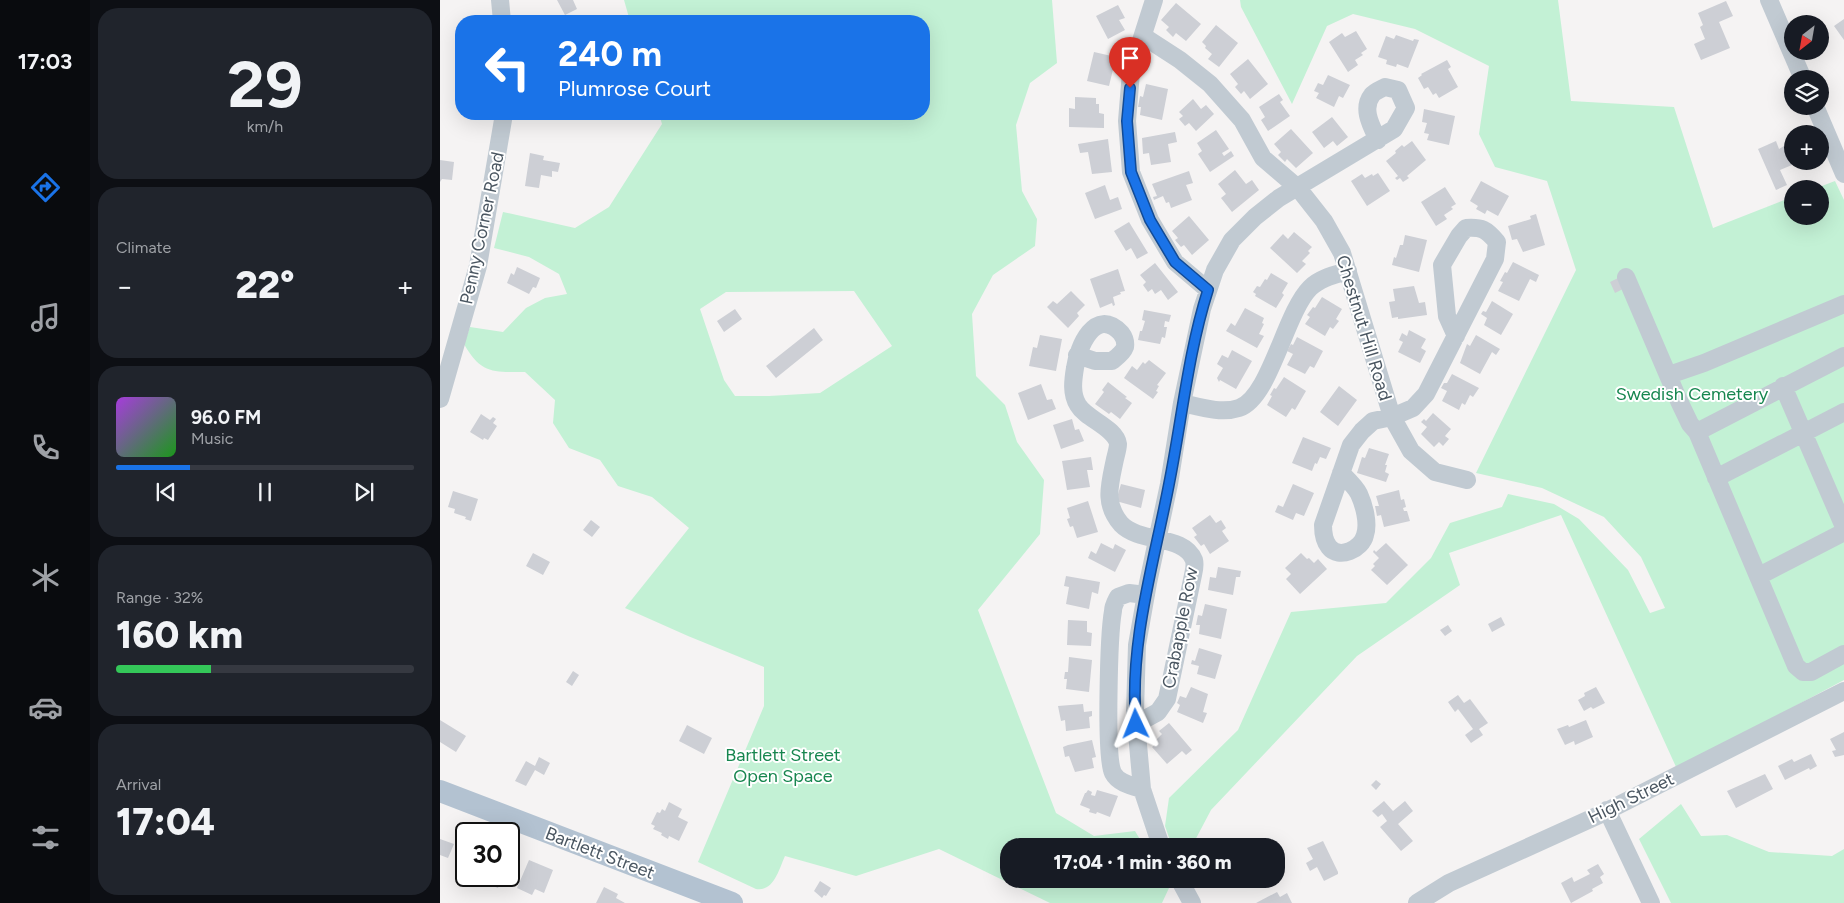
<!DOCTYPE html>
<meta charset="utf-8">
<style>
body{margin:0;font-family:Figtree,sans-serif;background:#20242c;color:#f1f3f6;height:100vh;display:flex;flex-direction:column;font-size:19px;white-space:nowrap}
*{box-sizing:border-box;margin:0}
p{font-size:16px;color:#9ea1a6}
.icon{flex:none;width:28px;height:28px;fill:none;stroke:currentColor;stroke-width:2;stroke-linecap:round;stroke-linejoin:round}
.map{position:relative;flex:1;overflow:hidden}
.sheet{display:flex;flex-direction:column;gap:8px;padding:8px;background:#0d0f14;width:350px}
.sheet>*{flex:none}
.hud{position:absolute;left:15px;top:15px;width:475px;height:105px;border-radius:20px;box-shadow:0 5px 20px #0002;background:#1a73e8;color:#fff;overflow:hidden}
.needle{width:32px;rotate:211deg}
.controls{position:absolute;left:1344px;top:15px;display:grid;gap:10px}
.controls a{display:grid;place-items:center;width:45px;height:45px;border-radius:50%;background:#171b24;box-shadow:0 5px 20px #0002;font-size:25px}
.speed{position:absolute;left:15px;top:822px;display:flex;gap:10px;font-size:25px;font-weight:700;text-align:center}
.speed>*{display:grid;place-content:center;width:65px;height:65px;border-radius:50%;background:#171b24;box-shadow:0 5px 20px #0002;line-height:1}
.speed .limit{border:2px solid #111;border-radius:8px;background:#fff;color:#111}
.pin{position:absolute;display:grid;place-items:center;width:42px;height:42px;color:#fff;margin:-51px -21px;border-radius:50% 50% 50% 0;rotate:-45deg;box-shadow:0 0 5px #0007}
.pin .icon{rotate:45deg}
.me{position:absolute;width:55px;margin:-28px;rotate:358deg;stroke-linejoin:round;filter:drop-shadow(0 0 4px #0008)}
.turn{display:flex;align-items:center;gap:18px;height:105px;padding:0 20px;font-size:22px}
.turn .icon{width:65px;height:65px;stroke-width:2.5}
.turn b{display:block;font-size:35px;line-height:42px}
.big{font-size:38px;font-weight:800;line-height:1.1}
.sheet .card{flex:1;display:flex;flex-direction:column;justify-content:center;gap:8px;min-width:0;padding:0 18px;border-radius:20px;background:#20242c}
.sheet .dial{align-items:center;gap:0}
.dial b{font-size:65px;line-height:1}
.song{display:flex;align-items:center;gap:15px}
.cover{width:60px;height:60px;border-radius:8px;background:linear-gradient(135deg,hsl(280 70% 55%),hsl(120 70% 35%))}
.played{height:5px;border-radius:2px;background:linear-gradient(90deg,#1a73e8 25%,#363941 25%)}
.keys{display:flex;justify-content:space-around;direction:ltr}
.heat{display:flex;justify-content:space-between;align-items:center;font-size:28px;direction:ltr}
.charge{height:8px;border-radius:4px;background:linear-gradient(90deg,#34c759 32%,#363941 0)}
.trip{position:absolute;left:560px;top:838px;width:285px;height:50px;border-radius:20px;background:#171b24;box-shadow:0 5px 20px #0002;font-weight:800;line-height:50px;text-align:center}
main{display:flex;flex:1;min-height:0}
.tab-bar{display:flex;flex-direction:column;width:90px;justify-content:space-around;align-items:center;background:#090b0e;color:#9ea1a6}
.tab-bar .icon{width:35px;height:35px}
.tab-bar .active{color:#1a73e8}
.tab-bar b{font-size:22px;color:#f1f3f6}
.map>svg:first-child{display:block}
.green{fill:#c3f1d5;fill-rule:evenodd}
.building{fill:#cdcfd5}
.lines{fill:none;stroke-linecap:round;stroke-linejoin:round}
.minor{stroke:#c1cad2;stroke-width:18}
.major{stroke:#b3c2d1;stroke-width:22}
.route-casing{stroke:#114b97;stroke-width:12}
.route{stroke:#1a73e8;stroke-width:9}
.labels{text-anchor:middle;dominant-baseline:central;stroke-width:4;stroke-linejoin:round;paint-order:stroke}
.street-label{font-size:18px;fill:#4a5661;stroke:#fff}
.park-label{font-size:18px;fill:#17864f;stroke:#fff}
</style>
<main>
<nav class="tab-bar">
<b>17:03</b>
<svg class="icon active" aria-label="directions" viewBox="0 0 24 24"><path d="M12 3l9 9-9 9-9-9zM9 14v-3h6M13 9l2 2-2 2"/></svg>
<svg class="icon" aria-label="music" viewBox="0 0 24 24"><path d="M9 18V5l10-2v13"/><circle cx="6" cy="18" r="3"/><circle cx="16" cy="16" r="3"/></svg>
<svg class="icon" aria-label="phone" viewBox="0 0 24 24"><path d="M5 4h4l2 5-3 2q2 4 5 5l2-3 5 2v4C11 20 4 13 5 4z"/></svg>
<svg class="icon" aria-label="climate" viewBox="0 0 24 24"><path d="M12 3v18M4 7l16 10M4 17L20 7"/></svg>
<svg class="icon" aria-label="car" viewBox="0 0 24 24"><path d="M5 17H2v-5l4-1 3-4h7l3 4 3 1v5h-3M9 17h6M6 11h13"/><circle cx="7" cy="17" r="2"/><circle cx="17" cy="17" r="2"/></svg>
<svg class="icon" aria-label="filters" viewBox="0 0 24 24"><path d="M4 7h16M4 17h16"/><circle cx="9" cy="7" r="2"/><circle cx="15" cy="17" r="2"/></svg>
</nav>
<section class="sheet">
<div class="card dial"><b>29</b><p>km/h</p></div>
<div class="card"><p>Climate</p>
<div class="heat"><a>−</a><b class="big">22°</b><a>+</a></div>
</div>
<div class="card">
<div class="song"><i class="cover"></i><div><b>96.0 FM</b><p>Music</p></div></div>
<div class="played"></div>
<div class="keys"><svg class="icon" aria-label="previous" viewBox="0 0 24 24"><path d="M18 5L8 12l10 7zM5 5v14"/></svg><svg class="icon" aria-label="pause" viewBox="0 0 24 24"><path d="M8 5v14M16 5v14"/></svg><svg class="icon" aria-label="next" viewBox="0 0 24 24"><path d="M6 5l10 7-10 7zM19 5v14"/></svg></div>
</div>
<div class="card"><p>Range · 32%</p><b class="big">160 km</b><div class="charge"></div></div>
<div class="card"><p>Arrival</p><b class="big">17:04</b></div>
</section>
<div class="map">
<svg width="1404" height="903" viewBox="0 0 1404 903">
<rect width="100%" height="100%" fill="#f5f3f3"/>
<path class="green" d="M184,0h428l5,63 -27,20 -14,42 6,66 15,28 -2,27 -42,29 -21,39 4,62 29,29 12,37 27,38 -4,54 -62,76 78,203 38,23 41,-5 9,15h-135v33h155l5,9 -7,15h-112l-111,-54 -83,27 -71,-20c-6,13 -11,36 -29,33l-58,-27 66,-156v-39l-76,-31 -63,-28 64,-80 -37,-31 -34,-11 -18,-26 -31,-12 -16,-25 2,-23 -30,-28c-32,0 -44,2 -61,-28l6,-17 33,5 23,-24 19,-10 22,-4 -8,-20 -30,-17 -35,-9 9,-36 72,16 34,-21 53,-83 -3,-10h265v-93h-294zM414,291l38,55 -72,47 -51,3h-34l-11,-16 -24,-71 26,-17z
M800,0h318l13,101 103,6 39,121 79,-31v19h28v-27h-6l21,-8 9,19v480l-167,89 -116,-254 -112,38 11,32 -103,71 -146,154 -19,36h-20l-7,-20 4,-28 69,-68 53,-118 95,-9 45,-45 19,-35 52,-16 6,-13 46,10 25,15 49,51 22,43 15,-5 -24,-51 -37,-40 -62,-29 -66,-15 100,-203 -29,-89 -52,-14 -16,-33 10,-68 -74,-37 -62,-15 -26,12 -35,78 -51,-97z
M1241,804l20,32 26,-1 42,17 63,4 12,-7v54h-173l-32,-64z"/>
<path class="building" d="M117,0h16l4,9 -12,6z
M1286,1l7,15 -14,6 11,26 -29,12 -7,-16 11,-5 -5,-12 3,-2 -5,-12z
M736,3l25,21 -15,17 -10,-8 -3,4 -7,-7 3,-3 -8,-7z
M678,5l7,13 -6,2 6,10 -17,9 -12,-23z
M1404,19v21l-10,-14z
M776,25l22,18 -19,24 -11,-8 4,-5 -7,-6 1,-2 -4,-4z
M916,31l11,18 -6,4 2,2 -8,5 3,5 -10,7 -19,-30 13,-9 3,4z
M956,35l17,6 1,-2 5,1 -11,28 -11,-4 -1,3 -10,-3 1,-4 -9,-3 8,-21 8,3z
M654,52l22,5 -7,29 -22,-5z
M808,59l20,25 -18,15 -6,-8 -3,3 -6,-7 3,-3 -8,-10z
M1007,60l4,7 -3,2 10,18 -19,11 -3,-5 -3,2 -5,-8 -4,2 -6,-11 4,-3 -1,-1z
M888,75l22,10 -7,13 -4,-2 -5,11 -18,-9 3,-5 -5,-2 4,-8 5,2z
M706,84l22,5 -6,31 -22,-5 1,-8h-3l2,-11 3,1z
M839,94l4,6 -3,2 10,14 -22,15 -7,-11 4,-3 -6,-10z
M635,97l21,1v6h3v9l5,1v14l-35,-1v-19l6,1z
M753,99l8,10 5,-4 8,9 -18,17 -7,-8 -4,3 -6,-7 4,-3 -4,-4z
M984,109l31,7 -6,29 -22,-5 2,-6 -5,-1 3,-10 -5,-1z
M892,117l16,20 -11,9 -4,-5 -9,7 -12,-16z
M851,129l22,24 -17,15 -9,-9 -2,3 -7,-7 3,-3 -7,-8z
M776,130l13,19 -7,4 2,3 7,-5 3,5 -24,16 -12,-18 4,-3 -5,-8z
M735,132l2,10 -9,2 3,18 -20,3 -2,-12 -6,1 -1,-16z
M668,139l4,33 -20,2 -4,-22 -8,1 -2,-9z
M972,141l14,19 -19,16 2,2 -6,4 -3,-4 -3,2 -2,-2 3,-2 -12,-15 10,-8 -1,-2 7,-6 2,2z
M1336,141l3,8 5,-3 8,19 -12,5 7,15 -11,5 -18,-41z
M90,153l14,3 -1,4 17,3 -2,9 -6,-1v6l-11,-2 -2,13 -14,-2z
M0,160l14,2 -2,18 -10,-1 -2,3z
M795,170l11,14 6,-4 7,10 -27,22 -11,-14 5,-4 -8,-10z
M749,171l4,12 -7,2 6,15 -21,8 -2,-6 -3,1 -3,-7 -9,4 -1,-3 4,-1 -5,-12z
M938,173l12,18 -23,15 -16,-25 11,-7 3,4 7,-4 1,2z
M1041,181l28,15 -11,20 -11,-6 -2,4 -9,-5 2,-3 -8,-5z
M665,185l5,15 8,-3 4,12 -27,10 -10,-26z
M1005,187l11,17 -5,3 2,2 -9,6 3,4 -11,7 -15,-24z
M1096,214l9,31 -22,7 -6,-13 -5,1 -4,-14 23,-7 -1,-3z
M749,216l20,24 -17,15 -8,-10 -3,2 -6,-7 3,-2 -6,-7z
M689,222l19,31 -11,6 -6,-11 -5,3 -12,-20z
M854,232l18,15 -4,4 2,2 -8,8 4,3 -9,9 -27,-25 13,-14 5,5z
M965,235l22,5 -8,32 -27,-7 2,-8 2,1 4,-13h3z
M1073,262l26,13 -3,7 -6,-3 -11,22 -21,-10 5,-9 -3,-1 5,-9 2,1z
M715,263l23,29 -10,8 -7,-10 -6,4 -3,-5 -4,3 -5,-7 3,-3 -6,-7z
M77,267l23,11 -4,10 -3,-1 -4,7 -22,-11 4,-10 3,2z
M678,269l7,22 -5,1 1,2 -8,3 2,8 -2,1 -1,-3 -12,5 -10,-29z
M831,273l17,10 -6,10 2,2 -8,13 -21,-12 1,-2 -3,-2 4,-6 3,1 5,-8 2,1z
M1182,276l5,11 -12,6 -5,-11z
M974,286l5,17 6,-1 2,13 -29,4v-2l-6,1 -3,-16 6,-1 -2,-12z
M631,291l14,14 -8,8 2,3 -11,12 -21,-21 6,-6 4,3z
M882,297l20,12 -6,10 3,2 -6,8 -3,-2 -5,9 -20,-12 5,-7 -3,-2 6,-8 2,1z
M1052,301l21,13 -12,21 -17,-10 3,-7 -6,-4 2,-3 3,1z
M805,308l19,10 -2,5 2,1 -5,10 5,2 -7,12 -31,-17 5,-8 4,3z
M295,309l7,10 -18,13 -7,-11z
M704,310l27,5 -2,7 -4,-1 -1,6h3l-2,11 -3,-1 -2,7 -22,-4 2,-9h2l3,-10 -3,-1z
M374,328l9,12 -47,38 -10,-12z
M969,330l17,9 -5,9 5,3 -6,12 -22,-11 5,-10 -4,-2 3,-7 5,3z
M600,335l22,4 -6,32 -27,-5 4,-19 4,1z
M1036,335l24,14 -4,6 -4,-3 -12,22 -20,-11 7,-19 3,2z
M857,337l26,14 -9,17 -4,-2 -5,8 -18,-9 6,-11 -6,-3 4,-7 2,1z
M792,350l20,11 -16,28 -16,-9 -1,2 -2,-4 6,-10 -6,-4 5,-9 6,3z
M709,360l17,13 -9,12 2,1 -3,5 2,1 -5,7 -29,-21 8,-12 5,4 6,-8 2,2z
M1012,374l27,14 -6,9 -3,-2 -5,10 -3,-2 -3,7 -17,-9 5,-10 -6,-3 3,-5h3z
M844,377l22,14 -11,19 -3,-2 -6,9 -19,-12 5,-9 -2,-1 4,-7 2,1z
M668,382l19,15 -2,1 7,5 -12,16 -9,-7 -2,2 -14,-10 9,-12 -2,-2z
M601,384l6,16 5,-1 4,10 -28,11 -10,-27z
M899,386l18,14 -19,26 -18,-14z
M993,413l18,16 -6,7 4,3 -6,7 -4,-4 -5,5 -13,-13 6,-7 -6,-5 3,-3 2,2z
M41,414l9,6 3,-3 3,2 -3,4 4,3 -9,14 -4,-2 -1,2 -13,-8z
M632,419l3,11 4,-1 5,12 -23,8 -8,-24z
M863,437l28,11 -5,11 -6,-2 -3,7 -2,-1 -3,8 -20,-8z
M929,448l20,6 -4,11h2l-2,7 4,2 -3,8 -29,-9 5,-16 3,1z
M651,457l2,13h-6l3,17 -23,3 -5,-29z
M681,484l24,6 -4,18 -25,-7z
M853,484l21,9 -10,23 -8,-3 -3,7 -18,-8 3,-7 5,2z
M959,490l2,10 3,-1 2,8 -3,1 1,3h3l3,10 -26,6 -3,-12 -4,1 -2,-10h4l-3,-10z
M13,491l25,8 -7,22 -6,-2 1,-2 -12,-4 1,-4 -7,-2z
M648,501l10,31 -21,6 -4,-12 -3,1 -3,-8 3,-1 -3,-10z
M770,515l6,8 5,-3 5,8 -4,3 7,10 -19,13 -6,-10 -3,2 -7,-9 3,-2 -5,-7z
M151,520l9,7 -8,10 -9,-7z
M661,543l12,6 2,-5 11,6 -11,22 -27,-14 3,-7 5,3z
M946,543l22,22 -21,20 -16,-15 4,-4 -2,-2 6,-6 -6,-6 1,-2 2,2z
M93,553l17,9 -7,13 -17,-9z
M861,553l6,6 2,-1 5,5 4,-4 9,10 -27,25 -14,-15 5,-5 -6,-6z
M778,567l23,4 -1,6h-4l-3,18 -25,-5 2,-13 6,1z
M626,576l34,6 -2,12 -6,-2 -3,17 -23,-5 3,-17 -5,-1z
M765,604l22,5 -6,30 -22,-5 1,-9h-4l2,-10 4,1z
M1061,617l4,8 -13,7 -4,-8z
M628,620l19,1v11l5,1 -1,13 -24,-1z
M1008,625l4,6 -7,5 -5,-6z
M759,648l23,7 -7,24 -18,-5 2,-8 -8,-2 1,-4 3,1z
M629,657l23,3 -3,32 -23,-3 1,-10h-3l1,-7h3z
M133,671l6,4 -7,11 -6,-4z
M751,687l17,7 -5,18 4,1 -4,10 -26,-11 3,-7 -3,-2 3,-7 6,2z
M1156,687l9,16 -12,6 -2,-2 -7,4 -6,-11 7,-4 -1,-3z
M1018,695l6,8 6,-4 18,24 -9,6 4,6 -12,8 -6,-8 8,-6 -15,-20 -3,3 -7,-10z
M643,704l1,8 8,-1v5l-3,1 1,11 -24,3 -1,-11 -4,1 -3,-15z
M0,720l26,16 -10,16 -16,-10z
M1146,720l7,17 -18,8 -1,-4 -9,4 -8,-16 11,-4 1,2z
M729,723l23,27 -6,5 -4,-4 -15,13 -15,-17 4,-3 -2,-2 8,-8 -3,-3z
M247,725l25,13 -8,16 -25,-13z
M1404,732v23l-9,2 -3,-6 4,-1 -6,-11z
M652,740l4,17 -4,1 2,10 -19,4 -6,-16 -4,1 -2,-10 5,-2z
M1371,754l6,12 -7,4 -1,-2 -24,12 -7,-14 14,-7 2,3z
M99,757l11,6 -6,12 -9,-5 -9,16 -11,-5 11,-20 9,5z
M1325,774l8,15 -37,19 -9,-17z
M936,780l5,4 -5,6 -5,-5z
M648,790l4,2 -1,3 4,1 2,-6 21,6 -8,21 -13,-5 -1,2 -7,-2 1,-3 -10,-4 5,-12h1z
M944,801l9,10 12,-10 8,10 -15,13 15,17 -12,10 -21,-24 7,-6 -5,-7 -4,3 -6,-6z
M229,802l13,7 -4,8 10,5 -9,19 -10,-5 -1,3 -7,-4 1,-2 -9,-4 2,-3 -4,-2 6,-12 3,1 2,-4 3,2z
M0,839l14,5 -6,14 -8,-3z
M883,841l15,31v2l-14,7 -7,-14 -7,4 -4,-8 7,-4 -6,-11z
M89,860l24,10 -9,23 -9,-4 -3,6 -15,-7z
M1158,864l6,10 -4,3 3,6 -11,6 1,2 -22,12 -10,-20 11,-6 2,5 16,-8 -3,-4z
M28,876h34l-4,12z
M380,881l11,7 -5,8 -2,-1 -2,3 -8,-7z
M164,887l14,7 -2,4 9,5h-29z
M837,892l3,5 7,-4 5,10h-36z"/>
<g class="lines">
<path class="minor" d="M60,0l2,21
M714,0l-23,72 -4,49 4,51 19,48 25,42 33,28
M1329,0l34,79
M703,36l37,24 30,24 32,36 21,38 35,30 26,33 18,32 50,164 19,34 24,21 32,8
M1375,106l29,68
M1186,277l53,124 11,23 7,8 99,234 7,6h8l33,-18
M637,355l18,6h17c5,-4 11,-8 13,-14 1,-6 -1,-10 -4,-14 -26,-27 -43,14 -46,35 -2,12 -4,26 3,37 8,14 38,23 40,39 0,4 -2,11 -3,15 -5,25 -12,44 6,65 19,20 63,10 73,36 1,4 0,11 -1,15l-26,124 -9,13 -22,12
M1229,375l35,-12 140,-59
M1343,386l61,141
M0,399l38,-133 26,-152
M742,403c18,4 39,11 57,5 31,-10 46,-95 71,-120 10,-10 24,-13 38,-17
M1257,432l147,-76
M901,473c6,6 14,13 18,21 5,11 10,29 6,41 -3,14 -26,25 -36,12 -5,-6 -6,-14 -6,-22l28,-80 11,-14 11,-10 19,-4 21,-9 13,-14 69,-135 2,-17c-11,-13 -15,-15 -31,-14l-7,8 -17,29 5,51 9,20
M1276,478l128,-66
M1319,576l85,-44
M702,789c-10,-3 -24,-6 -29,-16 -8,-16 -4,-140 0,-162 0,-5 3,-10 5,-14l11,-4 17,2
M1167,810l44,93
M721,846l-19,-57 -7,-78 2,-66 11,-62 21,-99 13,-81 20,-94 13,-39 17,-30 23,-23 24,-19 115,-69 12,-21 -8,-18 -13,-3c-4,2 -11,5 -13,8 -11,14 0,32 6,45
M739,879l13,24
M977,903l32,-20 150,-68 245,-124"/>
<path class="major" d="M0,791l292,112"/>
</g>
<g class="lines">
<g class="route-casing">
<path id="route" d="M690,88l-3,33 4,51 19,48 25,42 33,28c-20,63 -26,129 -39,194 -15,79 -40,158 -33,240"/>
</g>
<use href="#route" class="route"/>
</g>
<g class="labels">
<g class="street-label">
<text transform="translate(42 228) rotate(-78)">Penny Corner Road</text>
<text transform="translate(924 328) rotate(73)">Chestnut Hill Road</text>
<text transform="translate(740 628) rotate(-79)">Crabapple Row</text>
<text transform="translate(1191 798) rotate(-26)">High Street</text>
<text transform="translate(160 853) rotate(21)">Bartlett Street</text>
</g>
<g class="park-label">
<text x="1252" y="394">Swedish Cemetery</text>
<text x="343" y="755">Bartlett Street<tspan x="343" dy="21">Open Space</tspan></text>
</g>
</g>
</svg>
<div class="controls">
<a><svg class="needle" viewBox="-14 -14 28 28"><path d="M0-13l5 13h-10z" fill="#e53935"/><path d="M0 13l5-13h-10z" fill="#9ea1a6"/></svg></a>
<a><svg class="icon" aria-label="layers" viewBox="0 0 24 24"><path d="M12 4l9 5-9 5-9-5zM3 14l9 5 9-5"/></svg></a>
<a>+</a>
<a>−</a>
</div>
<div class="speed"><div class="limit">30</div></div>
<div class="pin" style="left:690px;top:88px;background:#d93025"><svg class="icon" aria-label="arrive" viewBox="0 0 24 24"><path d="M6 21V4h12l-3 4 3 4H6"/></svg></div>
<svg class="me" style="left:696px;top:724px" viewBox="-20 -20 40 40"><path d="M0-17L14 15 0 8-14 15z" fill="#1a73e8" stroke="#fff" stroke-width="4"/></svg>
<div class="trip">17:04 · 1 min · 360 m</div>
<div class="hud">
<div class="turn"><svg class="icon" aria-label="left" viewBox="0 0 24 24"><path d="M17 20v-9H6M10 6l-5 5 5 5"/></svg><div><b>240 m</b>Plumrose Court</div></div>
</div>
</div>
</main>
